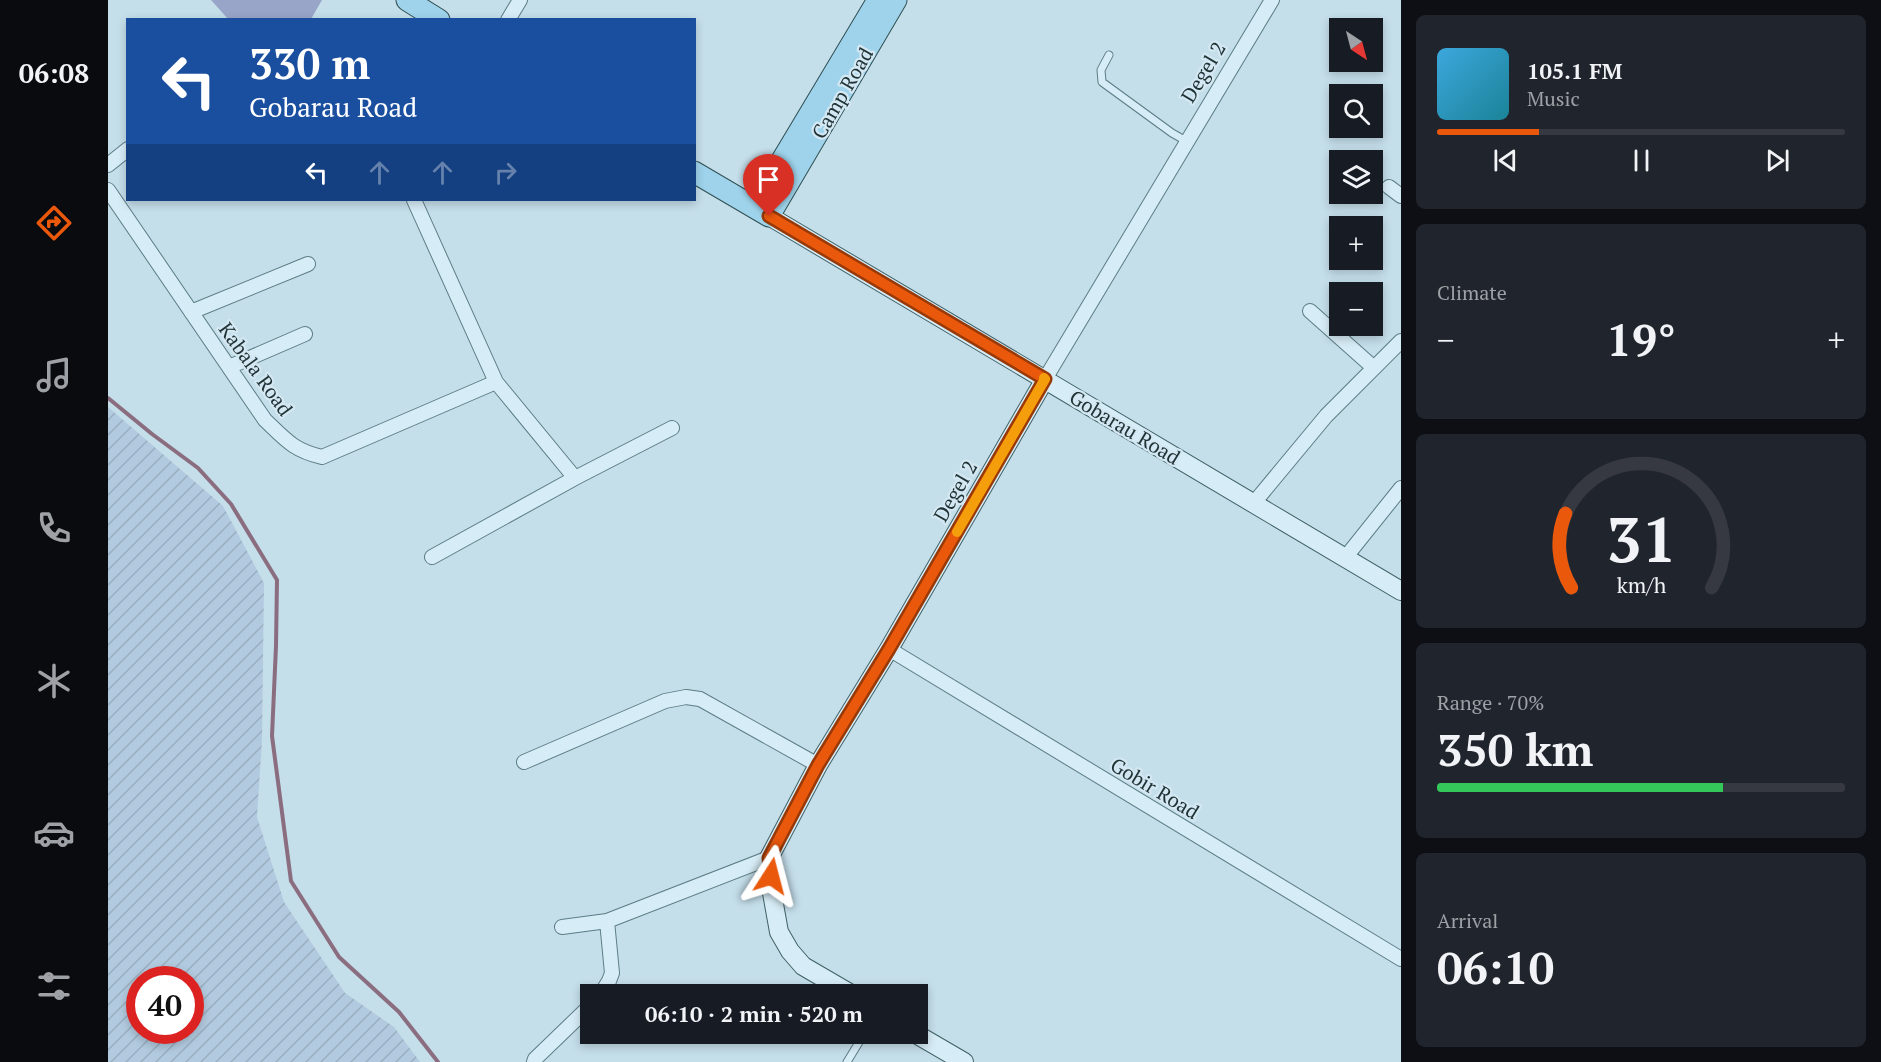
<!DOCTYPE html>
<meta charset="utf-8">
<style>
body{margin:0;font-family:"PT Serif",serif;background:#20242c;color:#f1f3f6;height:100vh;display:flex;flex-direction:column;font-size:22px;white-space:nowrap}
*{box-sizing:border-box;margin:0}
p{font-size:20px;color:#9ea1a6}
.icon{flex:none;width:33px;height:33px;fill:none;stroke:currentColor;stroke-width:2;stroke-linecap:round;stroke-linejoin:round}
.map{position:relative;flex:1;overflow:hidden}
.side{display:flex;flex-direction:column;gap:15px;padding:15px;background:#0d0f14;width:480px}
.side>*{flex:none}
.banner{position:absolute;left:18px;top:18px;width:570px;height:183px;border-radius:0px;box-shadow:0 3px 9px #0003;background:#1a4fa0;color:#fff;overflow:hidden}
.needle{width:39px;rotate:144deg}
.fabs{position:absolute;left:1221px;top:18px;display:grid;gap:12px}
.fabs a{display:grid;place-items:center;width:54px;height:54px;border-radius:0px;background:#171b24;box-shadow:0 3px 9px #0003;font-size:30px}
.speed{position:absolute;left:18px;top:966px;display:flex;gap:12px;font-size:30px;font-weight:700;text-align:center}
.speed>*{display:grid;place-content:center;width:78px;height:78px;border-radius:50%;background:#171b24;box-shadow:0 3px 9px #0003;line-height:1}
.speed .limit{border:9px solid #d22;background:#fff;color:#111}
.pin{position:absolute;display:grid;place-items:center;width:51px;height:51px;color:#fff;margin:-62px -26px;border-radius:50% 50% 50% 0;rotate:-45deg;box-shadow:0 0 6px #0007}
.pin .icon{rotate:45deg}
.me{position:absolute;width:66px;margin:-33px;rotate:9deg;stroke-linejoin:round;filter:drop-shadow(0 0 4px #0008)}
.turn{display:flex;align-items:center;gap:21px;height:126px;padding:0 24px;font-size:27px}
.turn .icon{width:78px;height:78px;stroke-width:2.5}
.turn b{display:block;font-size:42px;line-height:51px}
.lanes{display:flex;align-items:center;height:57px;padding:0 24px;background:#0003;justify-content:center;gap:30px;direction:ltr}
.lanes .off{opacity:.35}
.big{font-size:45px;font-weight:700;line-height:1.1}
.side .card{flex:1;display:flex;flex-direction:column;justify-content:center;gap:9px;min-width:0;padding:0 21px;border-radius:9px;background:#20242c}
.side .dial{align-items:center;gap:0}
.dial svg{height:156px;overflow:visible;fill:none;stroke:#363941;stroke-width:7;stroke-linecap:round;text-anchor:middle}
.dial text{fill:#f1f3f6;stroke:none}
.song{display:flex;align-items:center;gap:18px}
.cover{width:72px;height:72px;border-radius:9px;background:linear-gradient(135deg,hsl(200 70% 55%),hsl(190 70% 35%))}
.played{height:6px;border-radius:3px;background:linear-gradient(90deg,#ea580c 25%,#363941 25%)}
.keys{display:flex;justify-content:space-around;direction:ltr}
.heat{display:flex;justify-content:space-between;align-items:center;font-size:33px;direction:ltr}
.charge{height:9px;border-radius:4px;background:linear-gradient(90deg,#34c759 70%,#363941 0)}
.trip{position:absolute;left:472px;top:984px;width:348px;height:60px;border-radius:0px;background:#171b24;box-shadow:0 3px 9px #0003;font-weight:700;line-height:60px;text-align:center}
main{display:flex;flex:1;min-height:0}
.tab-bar{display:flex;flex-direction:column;width:108px;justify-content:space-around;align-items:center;background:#090b0e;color:#9ea1a6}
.tab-bar .icon{width:42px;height:42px}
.tab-bar .active{color:#ea580c}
.tab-bar b{font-size:27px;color:#f1f3f6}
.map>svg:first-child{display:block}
.farmland{fill:url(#farmland-furrows);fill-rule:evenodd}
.park{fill:#99a5c8}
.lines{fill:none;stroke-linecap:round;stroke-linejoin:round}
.stream{stroke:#8b6d80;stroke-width:4}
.lane-casing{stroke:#5c7d84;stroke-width:9}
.street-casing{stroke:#5c7d84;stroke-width:16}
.secondary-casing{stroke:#3f6165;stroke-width:20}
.primary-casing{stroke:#304f52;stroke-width:23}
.lane{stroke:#d6ecf6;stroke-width:7}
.street{stroke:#d6ecf6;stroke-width:14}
.secondary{stroke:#d6ecf6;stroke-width:18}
.primary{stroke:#9ed3eb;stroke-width:21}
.route-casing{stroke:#983908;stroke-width:15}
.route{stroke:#ea580c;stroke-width:10}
.slow{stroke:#f59e0b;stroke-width:10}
.labels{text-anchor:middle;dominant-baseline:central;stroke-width:4.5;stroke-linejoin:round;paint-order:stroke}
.street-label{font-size:20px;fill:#1f3235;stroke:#d3e8f2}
</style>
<main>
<nav class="tab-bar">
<b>06:08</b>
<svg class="icon active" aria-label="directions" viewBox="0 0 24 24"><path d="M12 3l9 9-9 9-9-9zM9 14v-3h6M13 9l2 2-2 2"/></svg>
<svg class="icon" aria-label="music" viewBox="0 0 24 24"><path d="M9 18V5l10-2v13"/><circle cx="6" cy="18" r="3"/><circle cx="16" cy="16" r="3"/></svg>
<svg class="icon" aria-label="phone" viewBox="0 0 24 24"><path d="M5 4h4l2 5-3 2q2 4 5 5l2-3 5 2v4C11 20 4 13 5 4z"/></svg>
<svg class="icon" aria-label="climate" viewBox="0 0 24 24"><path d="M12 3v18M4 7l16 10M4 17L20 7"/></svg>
<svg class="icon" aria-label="car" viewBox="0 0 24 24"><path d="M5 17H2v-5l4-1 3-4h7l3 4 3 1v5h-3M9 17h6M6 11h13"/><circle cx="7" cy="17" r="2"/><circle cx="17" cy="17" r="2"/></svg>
<svg class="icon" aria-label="filters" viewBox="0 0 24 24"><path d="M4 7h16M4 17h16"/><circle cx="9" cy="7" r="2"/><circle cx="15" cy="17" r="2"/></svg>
</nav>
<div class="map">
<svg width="1293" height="1062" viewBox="0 0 1293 1062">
<defs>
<pattern id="farmland-furrows" width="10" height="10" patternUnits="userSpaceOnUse" patternTransform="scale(1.5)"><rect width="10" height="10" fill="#b2cadf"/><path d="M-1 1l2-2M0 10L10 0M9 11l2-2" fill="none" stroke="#99aec0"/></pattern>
</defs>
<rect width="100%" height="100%" fill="#c4deea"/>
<path class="farmland" d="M0,407l115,99 41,77 -2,157 -5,77 27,85 61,91 49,34 26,35h-312zM32,980h50v50h-50z"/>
<path class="park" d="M103,0h111l-11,19 -82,1z"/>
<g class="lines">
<path class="stream" d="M0,398l44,36 46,34 33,36 46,76 -1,66 -4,90 19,145 48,76 60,55 39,50"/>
<g class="lane-casing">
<path id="lane" d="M1001,55l-8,15 1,12 70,51 16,9
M739,1062l17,-28"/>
</g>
<g class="street-casing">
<path id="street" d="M400,20l12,-20
M0,165l20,-16
M1281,187l12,9
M0,190l157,230c21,20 28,30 57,37l174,-75
M306,200l82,182 79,96
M1202,311l64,57
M83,312l117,-48
M121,367l76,-33
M937,379l227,-379
M1145,504l73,-88 75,-75
M324,557l143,-79 97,-50
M1237,558l56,-70
M781,649l512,310
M416,762l141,-61 21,-4 14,2 118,66
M454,927l45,-6 162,-63
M493,994l8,-13 3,-8 -5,-52
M426,1062l1,-3 56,-54"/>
</g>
<g class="secondary-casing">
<path id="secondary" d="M661,216l632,375
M743,994l-48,-28 -13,-15 -11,-19 -7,-39 -3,-35 49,-93 71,-116 156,-270
M808,1034l48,28"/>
</g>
<g class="primary-casing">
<path id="primary" d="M299,0l32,20
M586,172l75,44 127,-216
M646,207l124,-207"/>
</g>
<use href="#lane" class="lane"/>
<use href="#street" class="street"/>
<use href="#secondary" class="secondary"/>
<use href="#primary" class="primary"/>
</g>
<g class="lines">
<g class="route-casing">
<path id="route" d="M661,216l276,163 -156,270 -71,116 -49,93 2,18"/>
</g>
<use href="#route" class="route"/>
<path class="slow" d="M849,532l88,-153 -1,-1"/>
</g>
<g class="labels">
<g class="street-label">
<text transform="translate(1095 72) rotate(-59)">Degel 2</text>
<text transform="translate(734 93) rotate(-60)">Camp Road</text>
<text transform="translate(148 369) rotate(54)">Kabala Road</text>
<text transform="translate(1017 427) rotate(31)">Gobarau Road</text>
<text transform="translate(847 491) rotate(-60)">Degel 2</text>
<text transform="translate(1047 788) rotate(31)">Gobir Road</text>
</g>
</g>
</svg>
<div class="fabs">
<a><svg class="needle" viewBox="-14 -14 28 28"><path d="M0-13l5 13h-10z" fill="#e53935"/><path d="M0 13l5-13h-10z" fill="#9ea1a6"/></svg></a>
<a><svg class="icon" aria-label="search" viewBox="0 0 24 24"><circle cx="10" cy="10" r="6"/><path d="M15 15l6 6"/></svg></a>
<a><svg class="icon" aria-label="layers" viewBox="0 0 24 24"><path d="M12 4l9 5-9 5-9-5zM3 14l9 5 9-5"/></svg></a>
<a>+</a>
<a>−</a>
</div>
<div class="speed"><div class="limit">40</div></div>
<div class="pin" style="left:661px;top:216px;background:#d93025"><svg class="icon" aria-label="arrive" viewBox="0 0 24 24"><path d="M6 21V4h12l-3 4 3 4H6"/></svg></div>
<svg class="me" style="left:663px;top:876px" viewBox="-20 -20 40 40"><path d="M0-17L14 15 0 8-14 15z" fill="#ea580c" stroke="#fff" stroke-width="4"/></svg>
<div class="trip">06:10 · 2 min · 520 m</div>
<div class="banner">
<div class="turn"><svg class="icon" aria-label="left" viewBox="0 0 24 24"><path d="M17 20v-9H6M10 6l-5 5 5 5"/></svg><div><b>330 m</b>Gobarau Road</div></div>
<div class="lanes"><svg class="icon" aria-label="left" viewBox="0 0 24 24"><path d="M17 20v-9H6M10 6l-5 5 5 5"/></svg><svg class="icon off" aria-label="ahead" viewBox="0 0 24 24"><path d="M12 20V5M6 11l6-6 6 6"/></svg><svg class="icon off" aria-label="ahead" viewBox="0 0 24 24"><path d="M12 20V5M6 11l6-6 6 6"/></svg><svg class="icon off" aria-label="right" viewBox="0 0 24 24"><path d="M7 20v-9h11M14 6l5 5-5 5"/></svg></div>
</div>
</div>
<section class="side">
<div class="card">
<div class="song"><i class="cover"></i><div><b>105.1 FM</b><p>Music</p></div></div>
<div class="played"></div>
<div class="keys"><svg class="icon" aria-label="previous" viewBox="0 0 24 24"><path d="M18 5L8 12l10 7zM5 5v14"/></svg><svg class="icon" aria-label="pause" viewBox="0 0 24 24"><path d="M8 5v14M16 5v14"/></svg><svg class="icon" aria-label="next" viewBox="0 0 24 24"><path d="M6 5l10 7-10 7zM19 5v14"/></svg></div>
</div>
<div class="card"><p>Climate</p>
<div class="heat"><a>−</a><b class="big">19°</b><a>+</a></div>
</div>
<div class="card dial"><svg viewBox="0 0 100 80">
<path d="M14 69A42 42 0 1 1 86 69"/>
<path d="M14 69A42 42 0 0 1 11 31" stroke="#ea580c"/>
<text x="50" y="56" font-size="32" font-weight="700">31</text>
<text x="50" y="72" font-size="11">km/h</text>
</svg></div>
<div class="card"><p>Range · 70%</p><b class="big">350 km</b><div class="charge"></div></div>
<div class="card"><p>Arrival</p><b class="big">06:10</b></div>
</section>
</main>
